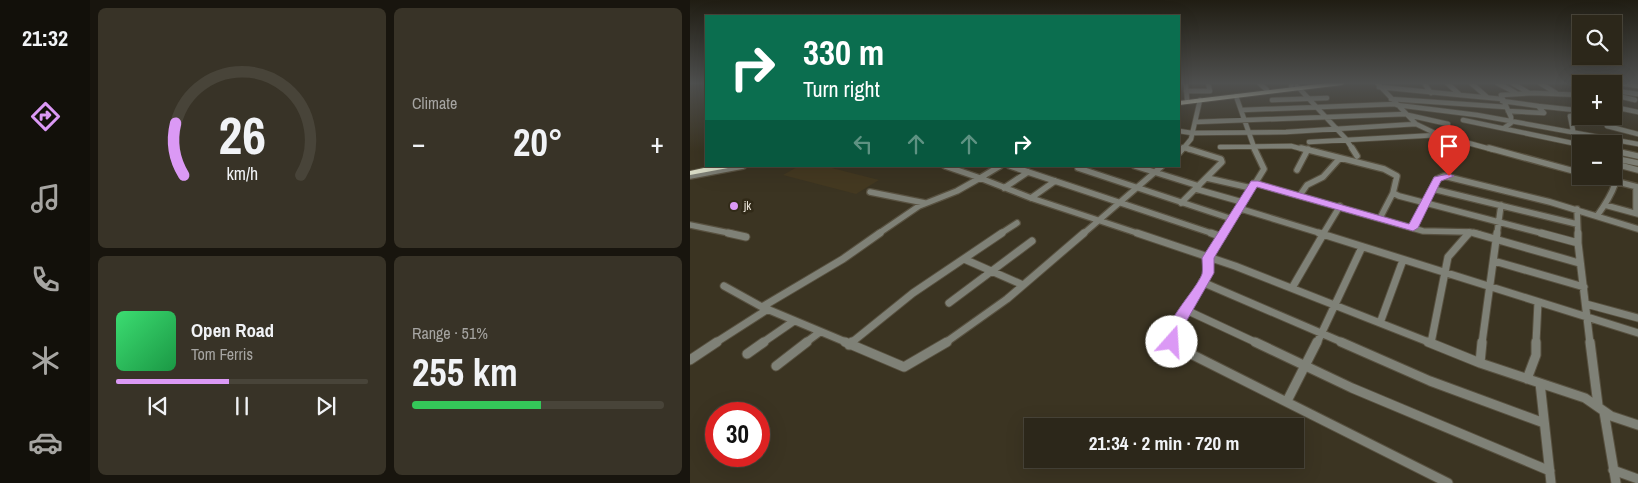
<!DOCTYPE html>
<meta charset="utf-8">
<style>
body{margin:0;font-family:"Archivo Narrow",sans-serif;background:#383327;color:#f1f3f6;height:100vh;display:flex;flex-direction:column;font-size:19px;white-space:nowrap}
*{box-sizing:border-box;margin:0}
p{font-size:16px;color:#a6a5a2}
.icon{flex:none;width:28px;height:28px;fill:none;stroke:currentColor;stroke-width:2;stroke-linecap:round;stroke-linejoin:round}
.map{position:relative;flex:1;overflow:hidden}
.sheet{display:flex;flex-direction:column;gap:8px;padding:8px;background:#18150e;width:600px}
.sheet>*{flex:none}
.hud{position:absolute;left:15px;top:15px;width:475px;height:152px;border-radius:0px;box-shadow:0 5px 20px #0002,0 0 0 1px #484439;background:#0b6e4f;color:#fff;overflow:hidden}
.tools{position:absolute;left:882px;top:15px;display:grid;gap:10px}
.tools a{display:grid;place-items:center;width:50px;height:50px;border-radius:0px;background:#2c271a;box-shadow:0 5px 20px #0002,0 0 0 1px #484439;font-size:25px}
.speed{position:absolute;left:15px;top:402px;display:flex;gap:10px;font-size:25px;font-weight:700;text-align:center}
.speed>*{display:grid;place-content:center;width:65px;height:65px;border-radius:50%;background:#2c271a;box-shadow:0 5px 20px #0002,0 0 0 1px #484439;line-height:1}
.speed .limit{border:8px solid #d22;background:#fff;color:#111}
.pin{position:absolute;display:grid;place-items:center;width:42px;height:42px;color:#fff;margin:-51px -21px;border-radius:50% 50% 50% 0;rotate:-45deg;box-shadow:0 0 5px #0007}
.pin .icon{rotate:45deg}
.me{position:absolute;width:55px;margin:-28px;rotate:19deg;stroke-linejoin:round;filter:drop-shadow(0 0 4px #0008)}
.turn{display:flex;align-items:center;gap:18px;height:105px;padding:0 15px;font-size:22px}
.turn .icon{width:65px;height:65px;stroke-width:2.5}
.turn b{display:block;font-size:35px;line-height:42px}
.lanes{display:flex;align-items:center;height:48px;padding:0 15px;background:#0003;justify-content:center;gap:25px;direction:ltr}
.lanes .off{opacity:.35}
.big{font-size:38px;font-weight:700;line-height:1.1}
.sheet .tile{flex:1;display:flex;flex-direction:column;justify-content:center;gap:8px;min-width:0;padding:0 18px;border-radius:8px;background:#383327}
.sheet .dial{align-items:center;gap:0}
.dial svg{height:130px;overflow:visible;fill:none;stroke:#484439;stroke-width:7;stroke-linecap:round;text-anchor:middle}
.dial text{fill:#f1f3f6;stroke:none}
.song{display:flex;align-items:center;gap:15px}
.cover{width:60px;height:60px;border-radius:8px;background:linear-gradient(135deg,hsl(140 70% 55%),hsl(140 70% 35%))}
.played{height:5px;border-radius:2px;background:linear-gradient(90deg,#db99f5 45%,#484439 45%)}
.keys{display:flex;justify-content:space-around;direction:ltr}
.heat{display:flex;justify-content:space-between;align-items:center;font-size:28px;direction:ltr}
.charge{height:8px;border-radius:4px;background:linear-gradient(90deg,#34c759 51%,#484439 0)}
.sheet .tiles{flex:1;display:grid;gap:8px;grid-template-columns:repeat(2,1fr)}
.trip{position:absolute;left:334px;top:418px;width:280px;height:50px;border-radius:0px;background:#2c271a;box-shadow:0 5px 20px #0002,0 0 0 1px #484439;font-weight:700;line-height:50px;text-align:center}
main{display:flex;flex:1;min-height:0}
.tab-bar{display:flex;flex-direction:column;width:90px;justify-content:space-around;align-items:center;background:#12100a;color:#a6a5a2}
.tab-bar .icon{width:35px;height:35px}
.tab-bar .current{color:#db99f5}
.tab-bar b{font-size:22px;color:#f1f3f6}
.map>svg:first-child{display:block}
.built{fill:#443921}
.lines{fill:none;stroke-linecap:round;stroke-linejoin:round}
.minor-far3-casing{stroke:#585140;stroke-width:6}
.minor-far2-casing{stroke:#585140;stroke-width:8}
.minor-far1-casing{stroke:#585140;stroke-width:9}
.minor-casing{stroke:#585140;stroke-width:11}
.trunk-casing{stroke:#585140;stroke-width:2}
.minor-far3{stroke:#7f8177;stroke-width:4.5}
.minor-far2{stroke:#7f8177;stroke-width:5.5}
.minor-far1{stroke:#7f8177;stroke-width:7}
.minor{stroke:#7f8177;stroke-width:9}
.trunk{fill:#d9dcc6;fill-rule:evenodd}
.route{fill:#db99f5;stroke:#8e639f}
.poi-dot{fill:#db99f5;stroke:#312a18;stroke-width:2}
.labels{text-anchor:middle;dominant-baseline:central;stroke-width:5;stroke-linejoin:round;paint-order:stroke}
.poi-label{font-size:12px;fill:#efeadf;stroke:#312a18;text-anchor:start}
</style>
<main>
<nav class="tab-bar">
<b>21:32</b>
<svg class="icon current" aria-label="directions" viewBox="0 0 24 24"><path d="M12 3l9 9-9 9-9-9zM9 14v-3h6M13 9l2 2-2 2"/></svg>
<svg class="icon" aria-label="music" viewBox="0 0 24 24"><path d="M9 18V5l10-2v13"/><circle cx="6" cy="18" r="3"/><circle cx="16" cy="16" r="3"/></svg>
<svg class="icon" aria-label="phone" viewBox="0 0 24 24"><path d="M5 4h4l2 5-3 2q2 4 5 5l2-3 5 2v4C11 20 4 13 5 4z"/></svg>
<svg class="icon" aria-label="climate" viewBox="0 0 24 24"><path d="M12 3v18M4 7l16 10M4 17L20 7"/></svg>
<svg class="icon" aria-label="car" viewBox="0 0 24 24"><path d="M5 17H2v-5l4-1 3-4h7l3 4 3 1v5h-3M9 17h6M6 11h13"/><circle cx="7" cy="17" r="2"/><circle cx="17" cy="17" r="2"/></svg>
</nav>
<section class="sheet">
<div class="tiles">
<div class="tile dial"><svg viewBox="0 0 100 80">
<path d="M14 69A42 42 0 1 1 86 69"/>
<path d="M14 69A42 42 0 0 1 9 37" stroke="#db99f5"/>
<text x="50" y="56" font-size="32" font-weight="700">26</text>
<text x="50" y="72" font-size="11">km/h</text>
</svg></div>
<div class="tile"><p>Climate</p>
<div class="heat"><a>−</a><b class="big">20°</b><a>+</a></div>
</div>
<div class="tile">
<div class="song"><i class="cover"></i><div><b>Open Road</b><p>Tom Ferris</p></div></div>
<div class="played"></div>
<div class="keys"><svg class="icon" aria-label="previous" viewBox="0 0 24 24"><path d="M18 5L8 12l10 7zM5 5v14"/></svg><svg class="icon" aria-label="pause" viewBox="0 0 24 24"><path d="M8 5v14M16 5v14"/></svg><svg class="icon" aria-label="next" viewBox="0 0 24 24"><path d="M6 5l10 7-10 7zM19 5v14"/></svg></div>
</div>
<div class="tile"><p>Range · 51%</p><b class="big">255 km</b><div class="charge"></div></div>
</div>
</section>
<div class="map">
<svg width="948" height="483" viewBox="0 0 948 483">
<rect width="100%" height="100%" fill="#3b3422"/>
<path class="built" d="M109,166h25l55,14 -23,14 -73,-19z"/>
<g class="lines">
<g class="minor-far3-casing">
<path id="minor-far3" d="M496,83l1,17
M569,83l8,7
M687,83l39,41 23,11 55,15
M734,83l7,10
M757,83l13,12 42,4
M781,83l16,14
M807,83l19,10
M822,83l17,10
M850,83l16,10
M882,83l6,11 -4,22h-4l7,34
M930,83l18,3
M607,86l49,53 7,11
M601,87l1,-4
M689,87l81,8
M496,91h24l-2,-8
M927,91l20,3
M924,95l21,5
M546,96l19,54
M701,99l115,8
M582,100l55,-2
M812,101l36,5 6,7 -36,-2
M707,105l80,10 161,29
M848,106l37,4
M924,107l24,5
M552,110l154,-6
M718,115l40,9
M884,116l33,6
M773,120l114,24
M505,122l211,-8
M917,126l31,8
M814,128l7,-5v-6l-10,-22 33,-2 47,2
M489,131l13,2
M502,133l94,-1 130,-8
M619,142l129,-7
M530,147l71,-1 15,4
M495,148l5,2
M743,148h23l-3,-7
M492,150l9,-11 9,-39"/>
</g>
<g class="minor-far2-casing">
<path id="minor-far2" d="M611,148l83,21 13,7 -4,17 6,3 146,38
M662,148l5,8
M799,148l92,25
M925,151l23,5
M489,153l4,-5
M928,159l20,4
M929,165l19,5
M255,166l35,12
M310,166l-20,12 51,20 109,36
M320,166l204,68
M445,166l64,20
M388,168l154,51
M607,170l11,-21
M885,171l2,-23
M0,176l53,-10
M905,176l43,11
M517,178l44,10
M564,183l169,48 47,1 9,2
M946,187v26
M314,188l24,-16
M506,189l46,13
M743,189l144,35
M180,192l55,11
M610,195l7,-10 16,-8 17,-19
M341,198l24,-17
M491,203l41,-41 -1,-3 -35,-11
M915,205l33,9
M548,208l85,26
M887,209l1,25
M907,216c15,-21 27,-41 17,-67
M690,218l13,-25
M0,225l44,9
M723,228l24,-49 7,-3 106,26 88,27
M188,234l41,-28 38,-15 23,-13
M310,234l17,-11
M393,234l79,-68
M534,234l40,-65 -10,-21
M633,234l17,-28
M779,234l1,-2
M807,234l4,-29"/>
</g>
<g class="minor-far1-casing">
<path id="minor-far1" d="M38,233l18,4
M447,233l98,33 196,77
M629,233l319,100
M784,233l105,30
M851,233l37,10 12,100
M888,233v10
M532,237l2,-4
M274,259l59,26
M804,261l90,26
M512,282l142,61
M34,286l38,21 86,36
M602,288l32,-55
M259,303l83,-62
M896,304l52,14
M72,307l81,-48 37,-26
M496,310l71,33
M690,323l23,-63
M25,343l53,-34
M72,343l32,-22
M115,343l15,-11
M161,343l62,-50 89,-60
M255,343l62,-44 77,-66
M483,343l2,-14 33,-56v-15l14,-21 -11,-4
M627,343l45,-96
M741,343l17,-86 21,-24
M792,343l15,-110
M846,343l2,-41"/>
</g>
<g class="minor-casing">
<path id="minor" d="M155,342l59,25 43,-25
M482,342l3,4 273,137
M565,342l97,46 198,83
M651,342l89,39 114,42
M738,342l52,21
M792,342l-2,21 105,35 26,18 27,9
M900,342l8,63
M159,345l3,-3
M57,354l17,-12
M0,360l27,-18
M86,366l31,-24
M837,379l9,-24v-13
M850,383l11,100
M597,401l30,-59
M914,412l12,71
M923,470l25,9"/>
</g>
<g class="trunk-casing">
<path id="trunk" d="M637,83h18l-3,2 -163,20v-4z
M23,166h19l-4,2 -38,7v-4z"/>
</g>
<use href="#minor-far3" class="minor-far3"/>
<use href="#minor-far2" class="minor-far2"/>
<use href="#minor-far1" class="minor-far1"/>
<use href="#minor" class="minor"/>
<use href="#trunk" class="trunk"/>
</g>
<linearGradient id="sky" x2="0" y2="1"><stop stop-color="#201d13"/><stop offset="0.55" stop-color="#4f504f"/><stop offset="1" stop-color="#4f504f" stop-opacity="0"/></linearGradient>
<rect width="948" height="151" fill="url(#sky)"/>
<path class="route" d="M759,174l5,2 -13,5 -23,47 -5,3 -156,-44 -43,71v15l-32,56 -5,17h-10c-10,-18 29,-55 35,-72 1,-5 0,-11 0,-16l49,-77h7l151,43 25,-47z"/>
<circle class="poi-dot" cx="44" cy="206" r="5"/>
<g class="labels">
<g class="poi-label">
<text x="54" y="206">jk</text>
</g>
</g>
</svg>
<div class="tools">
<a><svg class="icon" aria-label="search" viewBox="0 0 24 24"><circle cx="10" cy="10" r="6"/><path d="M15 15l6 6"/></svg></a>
<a>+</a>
<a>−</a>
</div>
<div class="speed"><div class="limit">30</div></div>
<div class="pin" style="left:759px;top:176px;background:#d93025"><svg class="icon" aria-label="arrive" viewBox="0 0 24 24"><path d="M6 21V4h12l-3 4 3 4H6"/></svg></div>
<svg class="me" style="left:482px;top:342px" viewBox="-20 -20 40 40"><circle r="19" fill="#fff"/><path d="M0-13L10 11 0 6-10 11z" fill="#db99f5"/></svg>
<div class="trip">21:34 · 2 min · 720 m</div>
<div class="hud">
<div class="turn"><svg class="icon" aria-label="right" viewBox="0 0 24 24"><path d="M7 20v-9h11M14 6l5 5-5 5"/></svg><div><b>330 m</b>Turn right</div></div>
<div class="lanes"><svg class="icon off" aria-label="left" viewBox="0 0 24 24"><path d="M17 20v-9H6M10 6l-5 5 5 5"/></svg><svg class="icon off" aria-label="ahead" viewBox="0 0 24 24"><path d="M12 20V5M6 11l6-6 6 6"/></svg><svg class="icon off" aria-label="ahead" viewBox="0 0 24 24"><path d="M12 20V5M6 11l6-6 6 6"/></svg><svg class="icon" aria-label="right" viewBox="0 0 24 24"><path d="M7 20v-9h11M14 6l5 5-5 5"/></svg></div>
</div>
</div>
</main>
